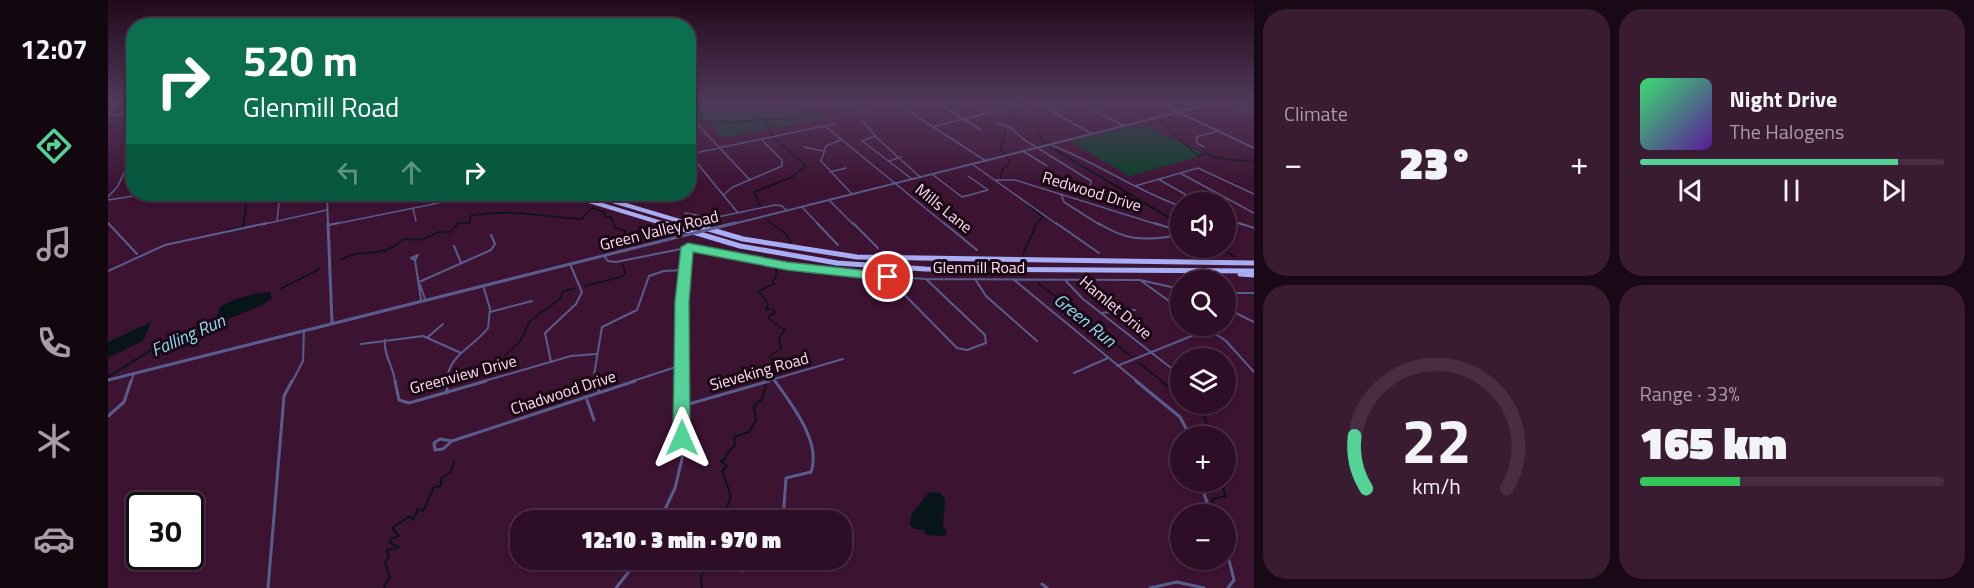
<!DOCTYPE html>
<meta charset="utf-8">
<style>
body{margin:0;font-family:"Titillium Web",sans-serif;background:#3a1c32;color:#f1f3f6;height:100vh;display:flex;flex-direction:column;font-size:22px;white-space:nowrap}
*{box-sizing:border-box;margin:0}
p{font-size:20px;color:#a79ca7}
.icon{flex:none;width:33px;height:33px;fill:none;stroke:currentColor;stroke-width:2;stroke-linecap:round;stroke-linejoin:round}
.map{position:relative;flex:1;overflow:hidden}
.drawer{display:flex;flex-direction:column;gap:9px;padding:9px;background:#190815;width:720px}
.drawer>*{flex:none}
.banner{position:absolute;left:18px;top:18px;width:570px;height:183px;border-radius:24px;box-shadow:0 3px 9px #0003,0 0 0 2px #492e43;background:#0b6e4f;color:#fff;overflow:hidden}
.controls{position:absolute;left:1062px;top:192px;display:grid;gap:12px}
.controls a{display:grid;place-items:center;width:66px;height:66px;border-radius:50%;background:#2e0e26;box-shadow:0 3px 9px #0003,0 0 0 2px #492e43;font-size:30px}
.speed{position:absolute;left:18px;top:492px;display:flex;gap:12px;font-size:30px;font-weight:700;text-align:center}
.speed>*{display:grid;place-content:center;width:78px;height:78px;border-radius:50%;background:#2e0e26;box-shadow:0 3px 9px #0003,0 0 0 2px #492e43;line-height:1}
.speed .limit{border:3px solid #111;border-radius:9px;background:#fff;color:#111}
.pin{position:absolute;display:grid;place-items:center;width:51px;height:51px;color:#fff;margin:-26px;border:3px solid #fff;border-radius:50%;box-shadow:0 2px 6px #0007}
.me{position:absolute;width:66px;margin:-33px;rotate:0deg;stroke-linejoin:round;filter:drop-shadow(0 0 4px #0008)}
.turn{display:flex;align-items:center;gap:21px;height:126px;padding:0 18px;font-size:27px}
.turn .icon{width:78px;height:78px;stroke-width:2.5}
.turn b{display:block;font-size:42px;line-height:51px}
.lanes{display:flex;align-items:center;height:57px;padding:0 18px;background:#0003;justify-content:center;gap:30px;direction:ltr}
.lanes .off{opacity:.35}
.big{font-size:45px;font-weight:800;line-height:1.1}
.drawer .tile{flex:1;display:flex;flex-direction:column;justify-content:center;gap:9px;min-width:0;padding:0 21px;border-radius:24px;background:#3a1c32}
.drawer .dial{align-items:center;gap:0}
.dial svg{height:156px;overflow:visible;fill:none;stroke:#492e43;stroke-width:7;stroke-linecap:round;text-anchor:middle}
.dial text{fill:#f1f3f6;stroke:none}
.song{display:flex;align-items:center;gap:18px}
.cover{width:72px;height:72px;border-radius:9px;background:linear-gradient(135deg,hsl(140 70% 55%),hsl(270 70% 35%))}
.played{height:6px;border-radius:3px;background:linear-gradient(90deg,#53d396 85%,#492e43 85%)}
.keys{display:flex;justify-content:space-around;direction:ltr}
.heat{display:flex;justify-content:space-between;align-items:center;font-size:33px;direction:ltr}
.charge{height:9px;border-radius:4px;background:linear-gradient(90deg,#34c759 33%,#492e43 0)}
.drawer .tiles{flex:1;display:grid;gap:9px;grid-template-columns:repeat(2,1fr)}
.trip{position:absolute;left:402px;top:510px;width:342px;height:60px;border-radius:24px;background:#2e0e26;box-shadow:0 3px 9px #0003,0 0 0 2px #492e43;font-weight:800;line-height:60px;text-align:center}
main{display:flex;flex:1;min-height:0}
.menu{display:flex;flex-direction:column;width:108px;justify-content:space-around;align-items:center;background:#12060f;color:#a79ca7}
.menu .icon{width:42px;height:42px}
.menu .current{color:#53d396}
.menu b{font-size:27px;color:#f1f3f6}
.map>svg:first-child{display:block}
.green{fill:#094129}
.water{fill:#071519}
.lines{fill:none;stroke-linecap:round;stroke-linejoin:round}
.stream-far1{stroke:#071519;stroke-width:1.5}
.stream{stroke:#071519;stroke-width:2}
.minor-far2{stroke:#595d8d;stroke-width:1.5}
.minor-far1{stroke:#595d8d;stroke-width:2}
.minor{stroke:#595d8d;stroke-width:3}
.tertiary-far1{stroke:#595d8d;stroke-width:2}
.tertiary{stroke:#595d8d;stroke-width:3}
.motorway-far1{stroke:#a7aef5;stroke-width:4}
.motorway{stroke:#a7aef5;stroke-width:5}
.tertiary-bridge{stroke:#595d8d;stroke-width:3}
.route{fill:#53d396;stroke:#368962;stroke-width:1.5}
.labels{text-anchor:middle;dominant-baseline:central;stroke-width:6;stroke-linejoin:round;paint-order:stroke}
.street-label{font-size:16px;fill:#fbdef0;stroke:#1a0814}
.water-label{font-size:18px;font-style:italic;fill:#8ddbf4;stroke:#1a0814}
</style>
<main>
<nav class="menu">
<b>12:07</b>
<svg class="icon current" aria-label="directions" viewBox="0 0 24 24"><path d="M12 3l9 9-9 9-9-9zM9 14v-3h6M13 9l2 2-2 2"/></svg>
<svg class="icon" aria-label="music" viewBox="0 0 24 24"><path d="M9 18V5l10-2v13"/><circle cx="6" cy="18" r="3"/><circle cx="16" cy="16" r="3"/></svg>
<svg class="icon" aria-label="phone" viewBox="0 0 24 24"><path d="M5 4h4l2 5-3 2q2 4 5 5l2-3 5 2v4C11 20 4 13 5 4z"/></svg>
<svg class="icon" aria-label="climate" viewBox="0 0 24 24"><path d="M12 3v18M4 7l16 10M4 17L20 7"/></svg>
<svg class="icon" aria-label="car" viewBox="0 0 24 24"><path d="M5 17H2v-5l4-1 3-4h7l3 4 3 1v5h-3M9 17h6M6 11h13"/><circle cx="7" cy="17" r="2"/><circle cx="17" cy="17" r="2"/></svg>
</nav>
<div class="map">
<svg width="1146" height="588" viewBox="0 0 1146 588">
<rect width="100%" height="100%" fill="#3d1332"/>
<path class="green" d="M581,103h97l-2,1 46,14 -107,20 -13,-15 -21,4z
M1035,124l62,31 -76,21 -59,-35z"/>
<path class="water" d="M162,292l2,6 -12,8 -32,13 -11,-4 4,-9c15,-8 32,-13 49,-14z
M43,322l-8,19 -35,17v-16z
M821,492l11,1 5,6 -2,26 4,7 -2,4 -18,-1 -4,-5 -8,-1 -5,-4 1,-10z"/>
<g class="lines">
<path class="stream-far1" d="M906,115l11,10 10,2 10,17
M657,121l8,15
M580,124c16,-5 31,-1 48,-2 20,-1 38,-6 58,-1l10,-9 32,2 26,-9 8,1v-3
M901,124l15,-21
M0,126l26,-3
M1059,127l-7,-6 10,-2 -3,-6 6,-6 -2,-4
M1060,128l30,28 7,-3 12,5 37,4
M942,147l130,77
M896,154l-4,-5 6,-21
M899,157l3,6
M893,177l1,-8 7,-5
M652,206l-6,-14 38,-15 14,-11 -31,-28
M480,212l4,-4 12,4 1,5h6l4,11 10,3 1,13
M660,221l18,13 5,9
M120,230l15,-3 5,-33
M1111,248l16,9
M915,254l14,-31 6,-6 -16,-13
M233,260c23,-14 40,1 62,-21l18,1 18,-8h12l7,-9h12v-7c38,-8 74,1 112,3l4,-5
M930,283l94,74
M477,286l36,-9 4,-4 -2,-9
M172,289l40,-20
M396,356l16,-14 10,-21 31,-23 1,-6 13,-4
M1030,362l25,20
M0,377l40,-25 77,-33
M660,379l7,-11 -5,-12 11,-8 -2,-10 6,-8 -16,-11 -1,-3 7,-3 -2,-4 -7,1 2,-6 -9,-13 16,-8 -3,-2 4,-4v-10"/>
<path class="stream" d="M1053,381l19,15
M1081,404l16,14 5,18
M1103,505l2,-6 13,-3 -6,-14
M1083,514l15,-8
M614,520l9,-24 -9,-25 5,-5 -6,-5 5,-2 -1,-3 10,-11 -1,-8 15,-5 7,-12 -2,-14 8,-7 4,-14
M277,588l-1,-3 6,-7 -5,-16 4,-4 -2,-8 12,-3 -9,-4v-4l9,-3 -7,-8 18,-12 3,4 5,-11 5,2 11,-24 7,-1v-8l9,-5 4,-11
M594,588l-1,-12 12,-16"/>
<path class="minor-far2" d="M788,103l90,58
M830,103l43,27
M859,103l18,12
M973,103l43,23
M1123,103l23,10
M777,105l5,-2
M934,106l50,28
M942,110l27,-7
M0,116l26,-3
M754,120l14,17 44,40
M886,123l16,4 13,12 68,42 -1,6
M590,125l52,55
M717,126l121,99
M827,126l62,-15 4,-2 -3,-6
M767,136l-13,5 50,38
M733,140l-15,6 -5,15 31,33
M943,145c45,17 84,45 129,61
M696,147l19,4
M1096,147l-7,-4 -1,-6 22,-6
M915,151l24,15
M580,152l50,61
M582,154l144,-30
M781,161l12,-4
M864,164l86,61
M722,172l16,-4
M1072,173l74,40
M824,174l30,23 26,-7 -20,-14
M1050,179l41,23
M887,180h20l144,45
M1027,186l63,-18 56,26
M953,194l3,8 36,23
M615,195l10,-8 49,-21v-6l-21,-21
M0,197l10,-11 16,-36
M0,200l38,-6
M721,200l25,25
M694,207l17,18
M305,209l3,12
M577,213l28,5 62,-13 7,1 5,5
M1118,219l17,6
M169,221l3,-27
M152,225l67,-15
M222,225l143,-29"/>
<path class="minor-far1" d="M0,223l29,31
M709,223l21,22
M745,223l25,25
M836,223l33,27
M948,223l43,30
M990,223c27,17 44,18 76,13l2,-6
M1046,223l26,8
M1131,223l15,5
M220,225l10,-2
M346,246l7,17
M310,255l-3,5 -4,-2z
M496,256l4,5 8,1 75,-15 96,19 76,9 63,4 214,1 40,9
M307,260l6,40
M0,271l57,-26 102,-22
M781,279l68,69 10,2 19,-7 -1,-8 -59,-56
M867,279l11,17 51,45
M905,279l125,103
M957,280l18,19 97,76
M1032,280l40,29
M311,282l72,-32 4,-6 -4,-9
M312,285l5,14
M1118,293h28
M1118,308l28,14
M382,312l42,-11
M993,313l34,-3
M1096,326l22,15 28,31
M320,337l15,-13
M277,340c-2,15 9,27 10,42
M253,344l62,-8 38,17
M443,362l-6,-29 31,-29 6,-12 -12,-28
M1009,366l92,-37
M966,373l34,-15
M666,379l2,3
M23,382l3,-9
M184,382l11,-21 1,-31
M339,382c0,-27 27,-35 41,-54l2,-19 -7,-24
M373,382l90,-26 25,-2
M488,382l-2,-7 8,-48 35,-17 12,-34 15,-5 21,-1
M522,382l52,-17
M573,382v-54l7,-81
M656,382l79,-23"/>
<path class="minor" d="M287,381l4,19 10,3 77,-22
M488,381l3,11
M667,381c16,23 47,61 36,91l-25,6 -3,42
M1028,381l44,36 10,19
M339,393v-12
M478,397l8,23
M574,406l87,-25
M0,416l16,-14 7,-21
M332,439l12,2 -9,8 -8,1 -1,-7z
M344,441l183,-60
M1092,482l11,32
M552,520l15,-32 7,-29 -1,-78
M1118,548l8,32 -6,8
M635,571l20,-11
M934,584l5,4
M160,588l16,-192 8,-15
M508,588l22,-28
M1042,588l27,-6 27,6"/>
<path class="tertiary-far1" d="M1051,103l95,45
M0,117l8,-14
M219,194l1,31
M621,225l486,-122"/>
<path class="tertiary" d="M220,223l4,100
M611,227l16,-4
M0,380l570,-143"/>
<path class="motorway-far1" d="M458,194l102,31
M481,194l104,31"/>
<path class="motorway" d="M555,223l77,23 97,17 88,6 329,2
M580,223l55,16 114,18 397,6
M1132,274l14,1"/>
<path class="tertiary-bridge" d="M570,237l41,-10"/>
</g>
<linearGradient id="sky" x2="0" y2="1"><stop stop-color="#220a1c"/><stop offset="0.55" stop-color="#51395a"/><stop offset="1" stop-color="#51395a" stop-opacity="0"/></linearGradient>
<rect width="1146" height="186" fill="url(#sky)"/>
<path class="route" d="M580,243l99,19 101,11 6,4 -6,4 -101,-11 -94,-18 -4,50 1,136 -2,5 -6,2 -6,-2 -3,-5 2,-136 6,-55z"/>
<g class="labels">
<g class="street-label">
<text transform="translate(984 191) rotate(17)">Redwood Drive</text>
<text transform="translate(836 208) rotate(39)">Mills Lane</text>
<text transform="translate(551 230) rotate(-14)">Green Valley Road</text>
<text x="871" y="267">Glenmill Road</text>
<text transform="translate(1008 307) rotate(40)">Hamlet Drive</text>
<text transform="translate(651 371) rotate(-16)">Sieveking Road</text>
<text transform="translate(355 374) rotate(-15)">Greenview Drive</text>
<text transform="translate(455 392) rotate(-18)">Chadwood Drive</text>
</g>
<g class="water-label">
<text transform="translate(977 320) rotate(39)">Green Run</text>
<text transform="translate(80 335) rotate(-24)">Falling Run</text>
</g>
</g>
</svg>
<div class="controls">
<a><svg class="icon" aria-label="sound" viewBox="0 0 24 24"><path d="M4 9h4l5-4v14l-5-4H4zM17 9q2 3 0 6"/></svg></a>
<a><svg class="icon" aria-label="search" viewBox="0 0 24 24"><circle cx="10" cy="10" r="6"/><path d="M15 15l6 6"/></svg></a>
<a><svg class="icon" aria-label="layers" viewBox="0 0 24 24"><path d="M12 4l9 5-9 5-9-5zM3 14l9 5 9-5"/></svg></a>
<a>+</a>
<a>−</a>
</div>
<div class="speed"><div class="limit">30</div></div>
<div class="pin" style="left:780px;top:277px;background:#d93025"><svg class="icon" aria-label="arrive" viewBox="0 0 24 24"><path d="M6 21V4h12l-3 4 3 4H6"/></svg></div>
<svg class="me" style="left:574px;top:438px" viewBox="-20 -20 40 40"><path d="M0-17L14 15 0 8-14 15z" fill="#53d396" stroke="#fff" stroke-width="4"/></svg>
<div class="trip">12:10 · 3 min · 970 m</div>
<div class="banner">
<div class="turn"><svg class="icon" aria-label="right" viewBox="0 0 24 24"><path d="M7 20v-9h11M14 6l5 5-5 5"/></svg><div><b>520 m</b>Glenmill Road</div></div>
<div class="lanes"><svg class="icon off" aria-label="left" viewBox="0 0 24 24"><path d="M17 20v-9H6M10 6l-5 5 5 5"/></svg><svg class="icon off" aria-label="ahead" viewBox="0 0 24 24"><path d="M12 20V5M6 11l6-6 6 6"/></svg><svg class="icon" aria-label="right" viewBox="0 0 24 24"><path d="M7 20v-9h11M14 6l5 5-5 5"/></svg></div>
</div>
</div>
<section class="drawer">
<div class="tiles">
<div class="tile"><p>Climate</p>
<div class="heat"><a>−</a><b class="big">23°</b><a>+</a></div>
</div>
<div class="tile">
<div class="song"><i class="cover"></i><div><b>Night Drive</b><p>The Halogens</p></div></div>
<div class="played"></div>
<div class="keys"><svg class="icon" aria-label="previous" viewBox="0 0 24 24"><path d="M18 5L8 12l10 7zM5 5v14"/></svg><svg class="icon" aria-label="pause" viewBox="0 0 24 24"><path d="M8 5v14M16 5v14"/></svg><svg class="icon" aria-label="next" viewBox="0 0 24 24"><path d="M6 5l10 7-10 7zM19 5v14"/></svg></div>
</div>
<div class="tile dial"><svg viewBox="0 0 100 80">
<path d="M14 69A42 42 0 1 1 86 69"/>
<path d="M14 69A42 42 0 0 1 8 42" stroke="#53d396"/>
<text x="50" y="56" font-size="32" font-weight="700">22</text>
<text x="50" y="72" font-size="11">km/h</text>
</svg></div>
<div class="tile"><p>Range · 33%</p><b class="big">165 km</b><div class="charge"></div></div>
</div>
</section>
</main>
